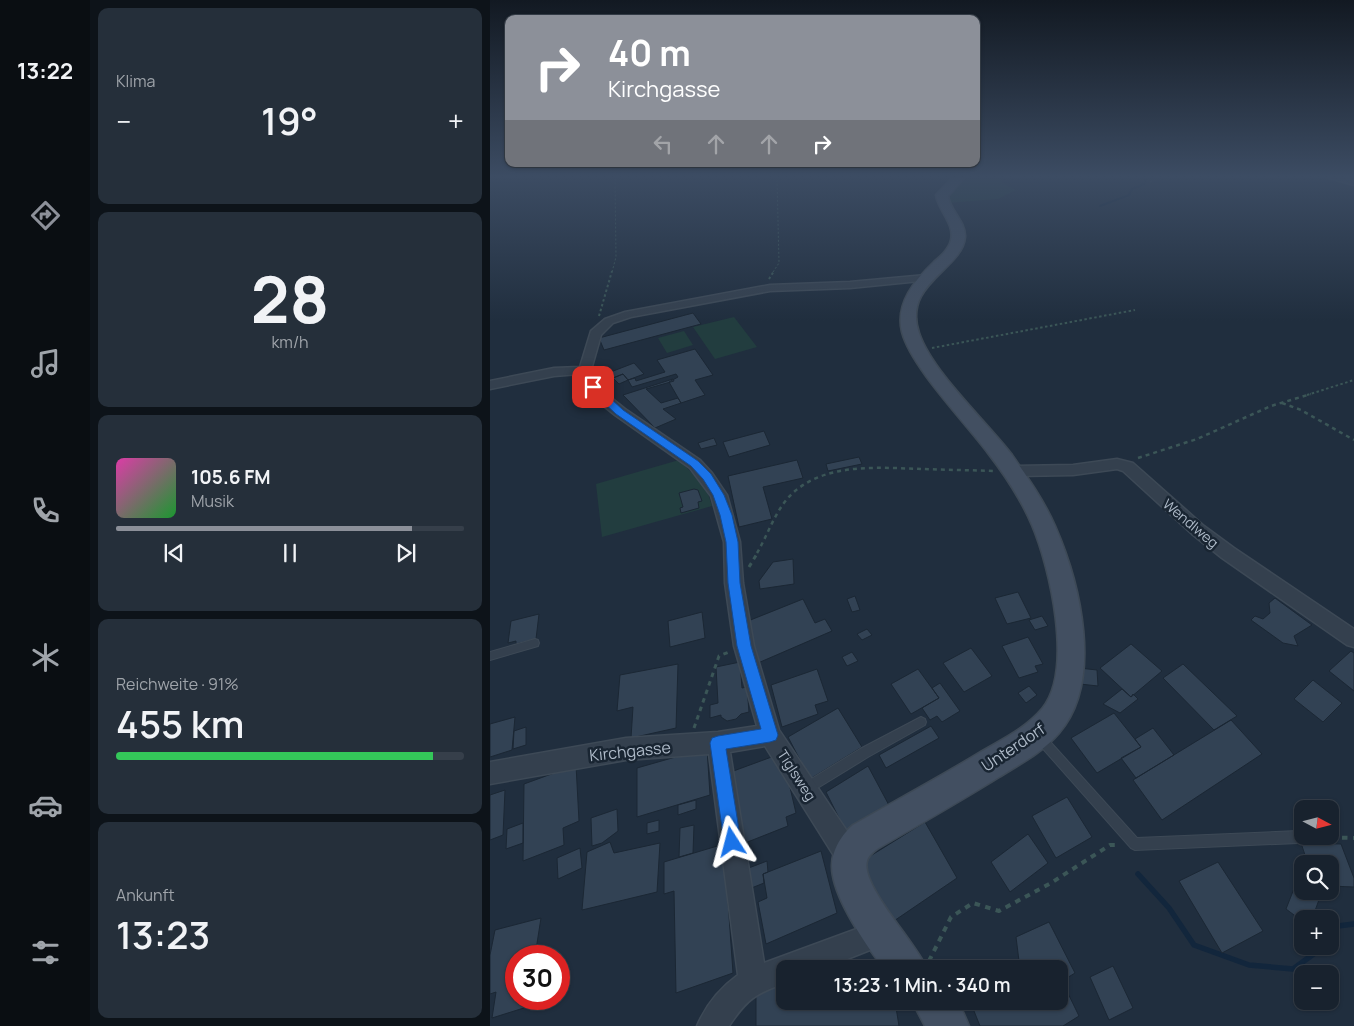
<!DOCTYPE html>
<html lang="de">
<meta charset="utf-8">
<style>
body{margin:0;font-family:Manrope,sans-serif;background:#252f3a;color:#f1f3f6;height:100vh;display:flex;flex-direction:column;font-size:19px;white-space:nowrap}
*{box-sizing:border-box;margin:0}
p{font-size:16px;color:#9fa4aa}
.icon{flex:none;width:28px;height:28px;fill:none;stroke:currentColor;stroke-width:2;stroke-linecap:round;stroke-linejoin:round}
.map{position:relative;flex:1;overflow:hidden}
.details{display:flex;flex-direction:column;gap:8px;padding:8px;background:#0d1319;width:400px}
.details>*{flex:none}
.guide{position:absolute;left:15px;top:15px;width:475px;height:152px;border-radius:10px;box-shadow:0 1px 4px #0004,0 0 0 1px #363f4a;background:#8c9099;color:#fff;overflow:hidden}
.needle{width:32px;rotate:97deg}
.fabs{position:absolute;left:804px;top:800px;display:grid;gap:10px}
.fabs a{display:grid;place-items:center;width:45px;height:45px;border-radius:10px;background:#18222e;box-shadow:0 1px 4px #0004,0 0 0 1px #363f4a;font-size:25px}
.speed{position:absolute;left:15px;top:945px;display:flex;gap:10px;font-size:25px;font-weight:700;text-align:center}
.speed>*{display:grid;place-content:center;width:65px;height:65px;border-radius:50%;background:#18222e;box-shadow:0 1px 4px #0004,0 0 0 1px #363f4a;line-height:1}
.speed .limit{border:8px solid #d22;background:#fff;color:#111}
.pin{position:absolute;display:grid;place-items:center;width:42px;height:42px;color:#fff;margin:-21px;border-radius:10px;box-shadow:0 2px 8px #0006}
.me{position:absolute;width:55px;margin:-28px;rotate:351deg;stroke-linejoin:round;filter:drop-shadow(0 0 4px #0008)}
.turn{display:flex;align-items:center;gap:18px;height:105px;padding:0 20px;font-size:22px}
.turn .icon{width:65px;height:65px;stroke-width:2.5}
.turn b{display:block;font-size:35px;line-height:42px}
.lanes{display:flex;align-items:center;height:48px;padding:0 20px;background:#0003;justify-content:center;gap:25px;direction:ltr}
.lanes .off{opacity:.35}
.big{font-size:38px;font-weight:600;line-height:1.1}
.details .widget{flex:1;display:flex;flex-direction:column;justify-content:center;gap:8px;min-width:0;padding:0 18px;border-radius:10px;background:#252f3a}
.details .dial{align-items:center;gap:0}
.dial b{font-size:65px;line-height:1}
.song{display:flex;align-items:center;gap:15px}
.cover{width:60px;height:60px;border-radius:8px;background:linear-gradient(135deg,hsl(320 70% 55%),hsl(130 70% 35%))}
.played{height:5px;border-radius:2px;background:linear-gradient(90deg,#8c9099 85%,#363f4a 85%)}
.keys{display:flex;justify-content:space-around;direction:ltr}
.heat{display:flex;justify-content:space-between;align-items:center;font-size:28px;direction:ltr}
.charge{height:8px;border-radius:4px;background:linear-gradient(90deg,#34c759 91%,#363f4a 0)}
.trip{position:absolute;left:286px;top:960px;width:292px;height:50px;border-radius:10px;background:#18222e;box-shadow:0 1px 4px #0004,0 0 0 1px #363f4a;font-weight:600;line-height:50px;text-align:center}
main{display:flex;flex:1;min-height:0}
.dock{display:flex;flex-direction:column;width:90px;justify-content:space-around;align-items:center;background:#0a0e12;color:#9fa4aa}
.dock .icon{width:35px;height:35px}
.dock .selected{color:#8c9099}
.dock b{font-size:22px;color:#f1f3f6}
.map>svg:first-child{display:block}
.green{fill:#223d3f}
.lines{fill:none;stroke-linecap:round;stroke-linejoin:round}
.stream-far1{stroke:#12263c;stroke-width:2}
.stream{stroke:#12263c;stroke-width:5.5}
.building{fill:#324254;stroke:#1b2734}
.lane-casing{stroke:#3d4956;stroke-width:2}
.street-casing{stroke:#3d4956;stroke-width:3}
.secondary-casing{stroke:#3d4956;stroke-width:3}
.path-far4{stroke:#3b5657;stroke-width:1;stroke-dasharray:2 2;stroke-linecap:butt}
.path-far3{stroke:#3b5657;stroke-width:2;stroke-dasharray:2.5 2.5;stroke-linecap:butt}
.path-far2{stroke:#3b5657;stroke-width:2.5;stroke-dasharray:4 4;stroke-linecap:butt}
.path-far1{stroke:#3b5657;stroke-width:3;stroke-dasharray:4.5 4.5;stroke-linecap:butt}
.path{stroke:#3b5657;stroke-width:4;stroke-dasharray:5.5 5.5;stroke-linecap:butt}
.lane{fill:#34404e;fill-rule:evenodd}
.street{fill:#34404e;fill-rule:evenodd}
.secondary{fill:#424f61;fill-rule:evenodd}
.route{fill:#1a73e8;stroke:#114b97}
.labels{text-anchor:middle;dominant-baseline:central;stroke-width:5;stroke-linejoin:round;paint-order:stroke}
.street-label{font-size:14px;fill:#afbbc9;stroke:#192532}
.near-street-label{font-size:16px;fill:#afbbc9;stroke:#192532}
</style>
<main>
<nav class="dock">
<b>13:22</b>
<svg class="icon selected" aria-label="directions" viewBox="0 0 24 24"><path d="M12 3l9 9-9 9-9-9zM9 14v-3h6M13 9l2 2-2 2"/></svg>
<svg class="icon" aria-label="music" viewBox="0 0 24 24"><path d="M9 18V5l10-2v13"/><circle cx="6" cy="18" r="3"/><circle cx="16" cy="16" r="3"/></svg>
<svg class="icon" aria-label="phone" viewBox="0 0 24 24"><path d="M5 4h4l2 5-3 2q2 4 5 5l2-3 5 2v4C11 20 4 13 5 4z"/></svg>
<svg class="icon" aria-label="climate" viewBox="0 0 24 24"><path d="M12 3v18M4 7l16 10M4 17L20 7"/></svg>
<svg class="icon" aria-label="car" viewBox="0 0 24 24"><path d="M5 17H2v-5l4-1 3-4h7l3 4 3 1v5h-3M9 17h6M6 11h13"/><circle cx="7" cy="17" r="2"/><circle cx="17" cy="17" r="2"/></svg>
<svg class="icon" aria-label="filters" viewBox="0 0 24 24"><path d="M4 7h16M4 17h16"/><circle cx="9" cy="7" r="2"/><circle cx="15" cy="17" r="2"/></svg>
</nav>
<section class="details">
<div class="widget"><p>Klima</p>
<div class="heat"><a>−</a><b class="big">19°</b><a>+</a></div>
</div>
<div class="widget dial"><b>28</b><p>km/h</p></div>
<div class="widget">
<div class="song"><i class="cover"></i><div><b>105.6 FM</b><p>Musik</p></div></div>
<div class="played"></div>
<div class="keys"><svg class="icon" aria-label="previous" viewBox="0 0 24 24"><path d="M18 5L8 12l10 7zM5 5v14"/></svg><svg class="icon" aria-label="pause" viewBox="0 0 24 24"><path d="M8 5v14M16 5v14"/></svg><svg class="icon" aria-label="next" viewBox="0 0 24 24"><path d="M6 5l10 7-10 7zM19 5v14"/></svg></div>
</div>
<div class="widget"><p>Reichweite · 91%</p><b class="big">455 km</b><div class="charge"></div></div>
<div class="widget"><p>Ankunft</p><b class="big">13:23</b></div>
</section>
<div class="map">
<svg width="864" height="1026" viewBox="0 0 864 1026">
<rect width="100%" height="100%" fill="#202e3e"/>
<path class="green" d="M478,177h32l2,6 14,7 -18,9 -50,4 2,-9z
M244,317l23,30 -42,12 -22,-32z
M194,331l9,14 -26,8 -9,-15z
M189,460l27,27 6,19 -110,31 -6,-53z"/>
<g class="lines">
<path class="stream-far1" d="M610,206l29,-11 3,-6 12,-5 3,-7"/>
<path class="stream" d="M648,874l31,34 25,37 55,20 44,4 22,-16 1,-7
M840,927l24,-3"/>
</g>
<path class="building" d="M203,313l8,11 -97,26 -5,-12z
M205,349l18,26 -18,5 10,15 -24,8 -12,-21 9,-5 -2,-3 -44,13 -4,-7 7,-2 1,3 29,-9 -8,-12z
M144,363l10,11 -16,6 -5,-6 -10,4 -5,-5z
M133,374l5,6 -9,4 -6,-6z
M183,379l1,2 -28,8 15,14 17,-5 3,5 -18,6 13,10 -21,9 -32,-33z
M274,431l6,14 -41,12 -6,-15z
M224,438l3,7 -16,4 -3,-6z
M369,457l3,7 -34,7 -2,-7z
M307,460l6,18 -40,9 9,32 -33,8 -11,-51z
M204,489l4,1 4,11 -4,1 1,6 -18,5 -1,-5 3,-1 -4,-14z
M303,559l1,25 -34,5 -1,-8 14,-19z
M528,592l13,26 -24,6 -12,-26z
M365,596l5,14 -8,2 -5,-13z
M785,598l37,27 -18,11 4,10 -15,-3 -32,-23 4,-4 8,3 7,-6 -1,-10z
M313,599l12,24 10,-4 7,12 -74,32 -15,-40z
M212,612l3,26 -35,9 -2,-26z
M49,614l-3,25 -20,5v-3l-8,2 3,-22z
M552,616l6,10 -13,4 -6,-10z
M377,629l5,6 -10,5 -5,-6z
M538,637l15,27 -8,2 3,6 -19,6 -17,-32z
M641,644l31,27 -31,26 -31,-29z
M481,648l21,28 -28,16 -21,-29z
M861,651l3,2v38l-25,-20z
M362,652l6,9 -11,5 -5,-9z
M250,662l2,26 5,-1 2,25 -8,2 -5,5 -9,2 -6,-4v-2l-11,3v-13l8,-2 -2,-36z
M188,664l-2,64 -45,10 2,-31 -16,4 3,-36z
M693,664l54,52 -23,14 -51,-52z
M589,668l18,2 1,16 -18,-2z
M327,669l11,32 -13,4 3,9 -36,13 -11,-42z
M428,669l21,29 -28,16 -20,-30z
M823,680l29,23 -19,19 -29,-23z
M450,683l20,28 -18,11 -5,-6 -7,4 -8,-12 17,-10 -7,-10z
M539,686l8,9 -11,8 -8,-10z
M632,689l9,8 2,-3 5,5 -18,14 -17,-9z
M348,708l24,39 -52,32 -22,-42z
M624,713l27,34 -44,26 -26,-35z
M25,717l-3,33 -22,7v-33z
M741,720l31,34 -100,66 -29,-40z
M441,726l8,12 -53,30 -7,-13z
M36,727v18l-13,4 1,-18z
M663,728l21,27 -38,23 -15,-20 20,-11 -6,-8z
M217,748l3,47 -73,22v-49z
M287,755l8,11 11,47 -10,4 2,9 -48,19 -12,-72z
M86,765l3,56 -16,7 1,17 -41,16 1,-77z
M378,766l23,43 -43,27 -22,-44z
M15,790l-2,45 -13,5v-45z
M577,797l25,40 -36,21 -24,-42z
M206,800v9l-18,6v-10z
M127,809l1,22 -16,12 -10,3 -1,-28z
M169,820v11l-12,3v-11z
M435,822l32,56 -69,47 -29,-62z
M33,823v20l-17,6 1,-20z
M204,825l-1,28 -14,4 1,-29z
M538,834l20,29 -38,29 -19,-30z
M120,842l4,11 46,-10 -3,49 -75,18 5,-58z
M811,843l40,1 13,34v9l-24,-1v-22h-22z
M234,844l9,129 -57,20 -2,-102 -10,3v-32z
M90,848l2,20 -24,11 -1,-21z
M331,851l16,62 -71,31 -8,-42 9,-4 -4,-24z
M277,861l1,11 -5,2 1,9 -15,6 -3,-20z
M728,862l45,69 -41,22 -43,-72z
M807,881l5,4v6h10l8,6 -8,22h-10v2l-16,-12z
M51,918l-6,38h-19v43h13l-2,8 -35,11 4,-26 -6,2v-39l5,-25z
M559,922l26,51 -13,8 17,35 -16,10h-83l-10,-25h90v-32h-53l12,-8 -3,-24z
M400,959l1,10h-43z
M623,966l20,42 -24,12 -19,-43z
M295,984v17h110l4,25h-143v-35z"/>
<g class="lines">
<g class="lane-casing">
<path id="lane" d="M45,639l3,1 1,3 -1,3 -48,14v-8z
M431,717l4,2 1,3 -1,3 -57,32 -57,35 -4,1 -4,-1 -1,-4 1,-4 57,-35z
M551,734l4,2 92,102 161,-7 4,2 2,4 -2,4 -4,2 -163,7 -4,-2 -94,-106 -1,-3 1,-3z"/>
</g>
<g class="street-casing">
<path id="street" d="M836,177h16l12,4v4z
M436,275l4,1 1,2 -1,2 -80,8 -80,3 -139,26 -18,6 -12,12 -10,35v7l14,16 20,16 75,51 12,13 15,22 13,47 3,41 11,63 25,84 80,119 3,9 -3,9 -9,3 -9,-3 -76,-121 -35,6 34,211 117,-43 9,4 4,9 -4,9 -68,27h-37v14c-30,11 -38,16 -56,43h-32c9,-21 23,-38 41,-51l-29,-221 -83,6 -136,24v-22l136,-24 92,-6 39,-6 -23,-80 -9,-63 -1,-41 -13,-46 -21,-28 -75,-53 -20,-16 -16,-21v-4l-25,2 -64,13v-8l64,-13 26,-1 11,-36 14,-12 20,-7 145,-27 80,-3z
M627,459l16,4 71,63 30,22 120,81v18l-7,-2 -125,-87 -30,-24 -69,-63 -6,-2 -44,6 -60,1 -5,-1 -3,-4 3,-4 5,-1 60,-1z"/>
</g>
<g class="secondary-casing">
<path id="secondary" d="M463,177h12l-17,19c2,15 18,26 17,41 -3,33 -63,46 -46,96 13,39 67,88 93,122 16,23 32,46 43,71 25,57 49,155 4,207 -16,19 -39,31 -60,44 -40,25 -81,48 -122,72 -4,3 -9,7 -10,12 -7,24 50,83 60,108h-43c-18,-24 -53,-74 -52,-104 0,-15 10,-31 21,-40 42,-24 85,-47 126,-72 22,-13 46,-24 63,-44 32,-38 8,-142 -10,-184 -11,-26 -27,-50 -44,-72 -23,-31 -77,-86 -86,-121 -7,-29 13,-52 32,-70 7,-6 15,-13 17,-22 4,-16 -13,-30 -15,-45z
M422,1001h44l7,11 6,14h-44z"/>
</g>
<path class="path-far4" d="M660,182l10,-5
M122,272l4,-15 -1,-80
M283,272l6,-9 -2,-86"/>
<path class="path-far3" d="M279,279l5,-8
M109,316l13,-45
M442,348l203,-38
M817,395l47,-15"/>
<path class="path-far2" d="M792,403l19,7 53,30
M648,458l59,-19 74,-33 40,-12
M267,553c12,-20 19,-46 38,-62 35,-29 86,-23 129,-22 23,1 46,1 69,2"/>
<path class="path-far1" d="M259,567l9,-15
M204,728l25,-72 10,-4"/>
<path class="path" d="M819,837l45,1
M439,961l22,-44 22,-14 26,8 52,-28 59,-38h8"/>
<use href="#lane" class="lane"/>
<use href="#street" class="street"/>
<use href="#secondary" class="secondary"/>
</g>
<linearGradient id="sky" x2="0" y2="1"><stop stop-color="#121922"/><stop offset="0.55" stop-color="#3c4c63"/><stop offset="1" stop-color="#3c4c63" stop-opacity="0"/></linearGradient>
<rect width="864" height="321" fill="url(#sky)"/>
<path class="route" d="M103,384l3,1 27,25 75,51 13,13 13,21 8,20 6,27 2,41 11,63 27,89 -2,5 -6,2 -44,7 15,93 -3,6 -6,3 -6,-3 -2,-6 -14,-99 2,-5 6,-2 43,-7 -24,-83 -9,-63 -2,-41 -6,-27 -7,-20 -10,-16 -12,-13 -75,-52 -27,-25v-4z"/>
<g class="labels">
<g class="street-label">
<text transform="translate(701 523) rotate(40)">Wendlweg</text>
<text transform="translate(307 775) rotate(57)">Tiglsweg</text>
</g>
<g class="near-street-label">
<text transform="translate(523 747) rotate(-34)">Unterdorf</text>
<text transform="translate(140 751) rotate(-6)">Kirchgasse</text>
</g>
</g>
</svg>
<div class="fabs">
<a><svg class="needle" viewBox="-14 -14 28 28"><path d="M0-13l5 13h-10z" fill="#e53935"/><path d="M0 13l5-13h-10z" fill="#9fa4aa"/></svg></a>
<a><svg class="icon" aria-label="search" viewBox="0 0 24 24"><circle cx="10" cy="10" r="6"/><path d="M15 15l6 6"/></svg></a>
<a>+</a>
<a>−</a>
</div>
<div class="speed"><div class="limit">30</div></div>
<div class="pin" style="left:103px;top:387px;background:#d93025"><svg class="icon" aria-label="arrive" viewBox="0 0 24 24"><path d="M6 21V4h12l-3 4 3 4H6"/></svg></div>
<svg class="me" style="left:242px;top:842px" viewBox="-20 -20 40 40"><path d="M0-17L14 15 0 8-14 15z" fill="#1a73e8" stroke="#fff" stroke-width="4"/></svg>
<div class="trip">13:23 · 1 Min. · 340 m</div>
<div class="guide">
<div class="turn"><svg class="icon" aria-label="right" viewBox="0 0 24 24"><path d="M7 20v-9h11M14 6l5 5-5 5"/></svg><div><b>40 m</b>Kirchgasse</div></div>
<div class="lanes"><svg class="icon off" aria-label="left" viewBox="0 0 24 24"><path d="M17 20v-9H6M10 6l-5 5 5 5"/></svg><svg class="icon off" aria-label="ahead" viewBox="0 0 24 24"><path d="M12 20V5M6 11l6-6 6 6"/></svg><svg class="icon off" aria-label="ahead" viewBox="0 0 24 24"><path d="M12 20V5M6 11l6-6 6 6"/></svg><svg class="icon" aria-label="right" viewBox="0 0 24 24"><path d="M7 20v-9h11M14 6l5 5-5 5"/></svg></div>
</div>
</div>
</main>
